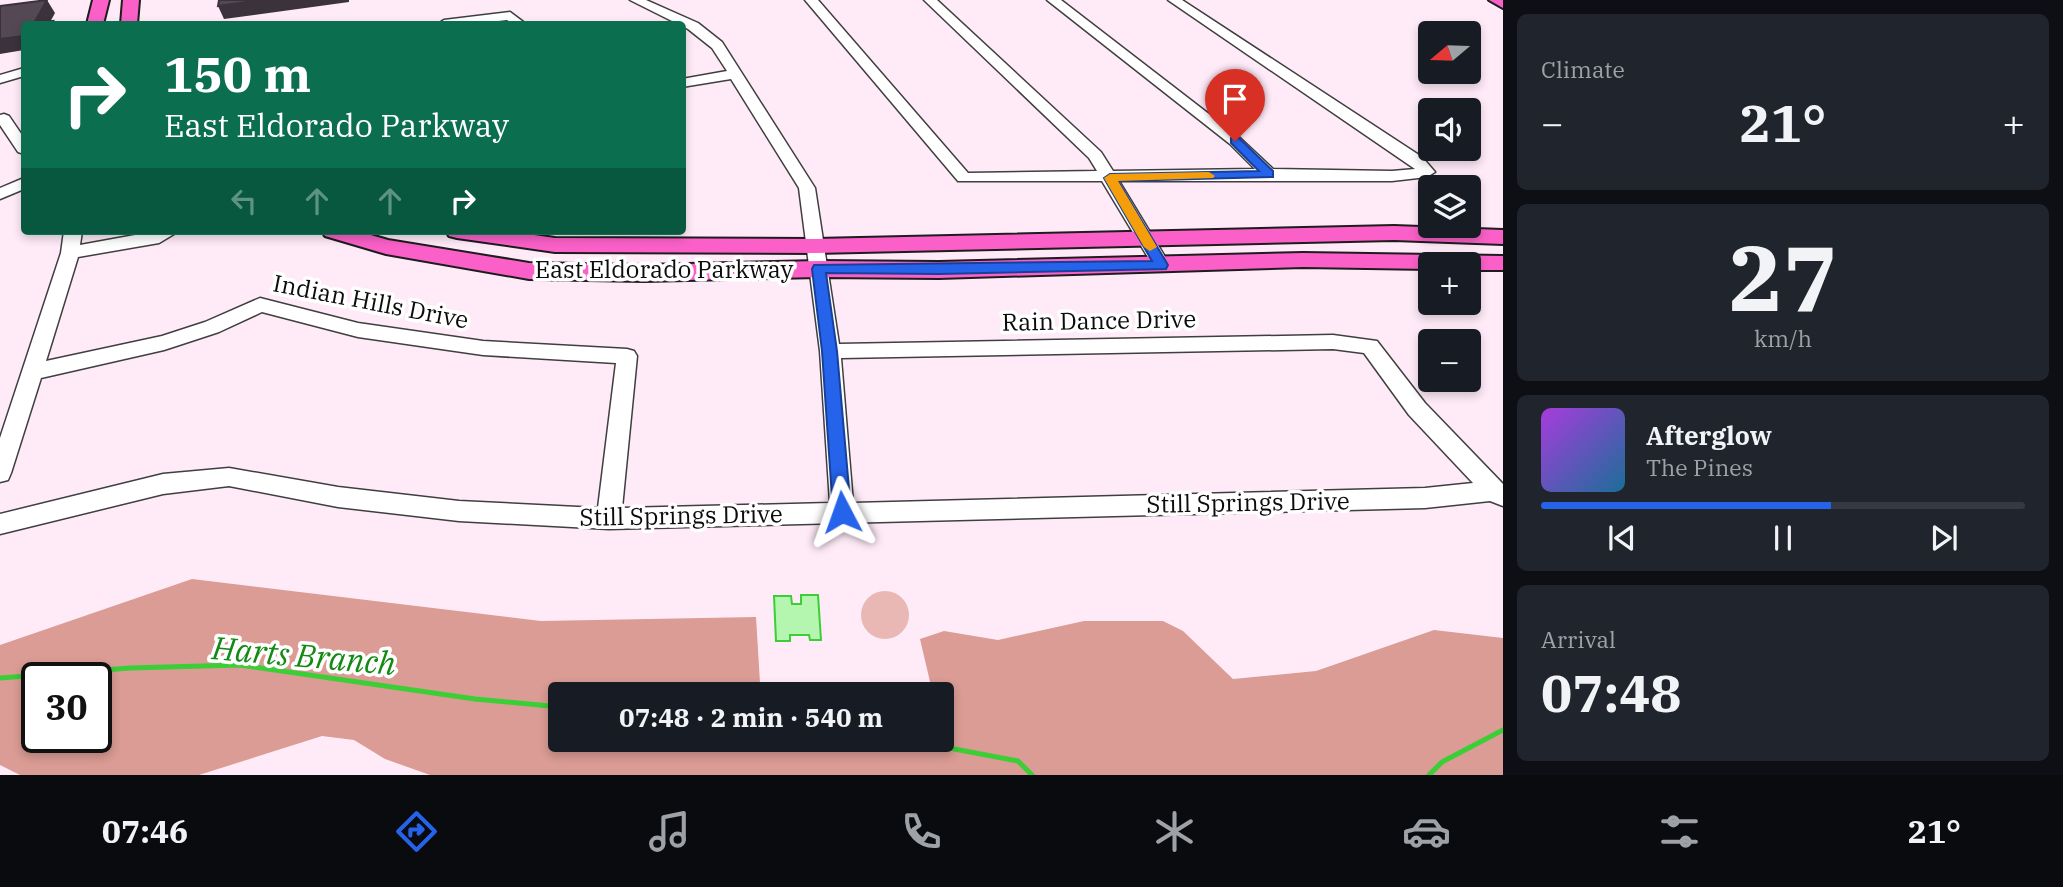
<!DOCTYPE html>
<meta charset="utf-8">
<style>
body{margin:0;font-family:"IBM Plex Serif",serif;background:#20242c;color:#f1f3f6;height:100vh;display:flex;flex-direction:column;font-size:26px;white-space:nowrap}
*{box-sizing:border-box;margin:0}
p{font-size:23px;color:#9ea1a6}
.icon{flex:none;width:38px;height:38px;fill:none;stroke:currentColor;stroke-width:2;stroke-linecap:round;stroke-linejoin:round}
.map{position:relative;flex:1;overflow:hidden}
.drawer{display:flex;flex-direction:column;gap:14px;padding:14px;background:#0d0f14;width:560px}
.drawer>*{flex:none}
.guide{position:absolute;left:21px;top:21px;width:665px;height:214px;border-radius:7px;box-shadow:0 4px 10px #0003;background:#0b6e4f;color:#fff;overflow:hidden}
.needle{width:46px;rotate:251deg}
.buttons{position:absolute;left:1418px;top:21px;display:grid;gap:14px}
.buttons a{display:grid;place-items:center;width:63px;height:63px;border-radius:7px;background:#171b24;box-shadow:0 4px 10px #0003;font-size:35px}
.speed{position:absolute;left:21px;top:662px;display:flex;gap:14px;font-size:35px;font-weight:700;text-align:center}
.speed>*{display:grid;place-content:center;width:91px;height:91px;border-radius:50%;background:#171b24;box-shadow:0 4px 10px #0003;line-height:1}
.speed .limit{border:4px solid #111;border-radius:10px;background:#fff;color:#111}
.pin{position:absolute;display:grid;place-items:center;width:60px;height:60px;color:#fff;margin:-72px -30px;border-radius:50% 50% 50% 0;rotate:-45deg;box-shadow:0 0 7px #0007}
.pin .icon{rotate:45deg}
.me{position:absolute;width:77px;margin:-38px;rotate:356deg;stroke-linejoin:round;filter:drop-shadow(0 0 5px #0008)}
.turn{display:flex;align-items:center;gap:24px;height:147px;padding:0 28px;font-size:32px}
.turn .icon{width:91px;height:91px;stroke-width:2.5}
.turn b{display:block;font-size:49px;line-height:60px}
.lanes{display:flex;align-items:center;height:66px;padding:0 28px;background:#0003;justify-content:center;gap:35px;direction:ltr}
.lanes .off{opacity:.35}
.big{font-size:52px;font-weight:700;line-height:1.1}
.drawer .card{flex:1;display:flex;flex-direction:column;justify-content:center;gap:10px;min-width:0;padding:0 24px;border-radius:10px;background:#20242c}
.drawer .dial{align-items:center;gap:0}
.dial b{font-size:91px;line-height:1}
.song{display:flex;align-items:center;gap:21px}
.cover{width:84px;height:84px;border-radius:10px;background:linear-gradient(135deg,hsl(280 70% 55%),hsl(200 70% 35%))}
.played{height:7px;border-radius:4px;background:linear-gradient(90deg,#2563eb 60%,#363941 60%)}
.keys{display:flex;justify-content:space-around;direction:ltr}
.heat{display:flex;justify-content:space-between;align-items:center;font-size:38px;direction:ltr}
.trip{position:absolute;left:548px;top:682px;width:406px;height:70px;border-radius:7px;background:#171b24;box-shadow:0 4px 10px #0003;font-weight:700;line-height:70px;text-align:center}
.dock{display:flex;height:112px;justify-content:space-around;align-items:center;background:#090b0e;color:#9ea1a6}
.dock .icon{width:49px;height:49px}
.dock .on{color:#2563eb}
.dock b{font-size:32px;color:#f1f3f6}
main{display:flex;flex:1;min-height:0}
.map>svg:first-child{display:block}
.green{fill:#e9b8b5}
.forest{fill:#da9c94;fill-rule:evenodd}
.water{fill:#b4f6b0;stroke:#3bce36;stroke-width:2}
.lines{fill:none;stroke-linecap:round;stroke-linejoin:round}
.stream{stroke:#3bce36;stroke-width:5}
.minor-casing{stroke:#3f3f3f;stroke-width:3}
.major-casing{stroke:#1d1d1d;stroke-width:4}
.minor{fill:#fff;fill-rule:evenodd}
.major{fill:#fa60c8;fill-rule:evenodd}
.shaded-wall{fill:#3b323c}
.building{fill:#544855;stroke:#3b323c;stroke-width:2}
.route{fill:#2563eb;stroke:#184099;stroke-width:2}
.slow{fill:#f59e0b}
.labels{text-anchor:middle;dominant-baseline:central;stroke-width:7;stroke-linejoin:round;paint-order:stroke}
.street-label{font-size:24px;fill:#0c0c0c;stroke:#fff}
.near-water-label{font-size:32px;font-style:italic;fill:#148914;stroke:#fff}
</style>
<main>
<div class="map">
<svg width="1503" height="775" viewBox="0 0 1503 775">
<rect width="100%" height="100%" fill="#ffebf8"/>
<path class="green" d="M861 615a24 24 0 1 1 48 0a24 24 0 1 1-48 0Z"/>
<path class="forest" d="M192,579l349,42 215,-4 4,66 171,3 -11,-47 24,-8 54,9 86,-19h79l20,10 50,48 83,-8 118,-41 69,8v137h-1073l-45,-16 -31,-19 -32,-4 -123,39h-179l-20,-10v-120zM96,677v60h-59v-60zM560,695h382v45h-382z"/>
<path class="water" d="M801,595h17l3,45h-11l-1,-5h-19v6h-14l-2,-45h17l1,8h9z"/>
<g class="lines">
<path class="stream" d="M0,678l130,-10 110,-3 235,34 85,8
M907,740l111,21 14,14
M1429,775l13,-13 61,-32"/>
<g class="minor-casing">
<path id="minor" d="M630,0h16l52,23 24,19 93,146 24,156 494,-9 44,6 48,62 78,81v22l-13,-5 -65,7 -816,21 -150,-8 -121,-14 -109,-21 -66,8 -163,40v-20l163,-40 66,-6 109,19 121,14 139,7 18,-145 -133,-8 -125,-18 -96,-25 -43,20 -55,18 -123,28 -30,95 -3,7 -8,2v-44l61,-185 3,-22h18l-2,14 77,-14h22l-20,12 -81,14 -32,104 116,-25 43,-14 55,-24 98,25 125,18 144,8 7,2 3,5 -15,152 208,-5 -10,-152 -21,-163 -68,-109 -49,8v-8l45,-8 -15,-23 -24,-19zM1333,349l31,4 45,62 64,68 -48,5 -572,15 -12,-145z
M805,0h13l150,173 129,-2 -8,-13 -165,-158h13l164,152 12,19 142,-2 -25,-25 -183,-144h14l179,138 33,31 119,2 23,-2 -247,-169h14l240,157 13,15 -8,5 -35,4h-273l51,84 -9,6 -6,-2 -53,-88h-144z
M510,12l16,12h-13l-6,-4 -35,4h-34l6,-4z
M24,68v8l-24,7v-8z
M4,114l5,2 15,22v16l-6,-2 -18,-27v-10z
M24,178v11l-24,10v-11z"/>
</g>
<g class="major-casing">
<path id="major" d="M93,0h16l-6,24h-16z
M123,0h16l-2,24h-16z
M1489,0h14v8z
M1394,226l109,4v14l-109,-4 -579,13 -260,-1 -98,-14 -8,-2 -3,-5h60l49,7 260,1z
M322,231h35l31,9 141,23 115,2 175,-4 120,1 364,-9 200,3v14h-35v-6h-38v5l-127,-2 -364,11 -120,-1 -175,4 -115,-2 -143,-25 -61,-18z"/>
</g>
<use href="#minor" class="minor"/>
<use href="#major" class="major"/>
</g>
<path class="shaded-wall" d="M47,0l8,13 -6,11 -15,-1z
M261,0h88v2l-125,17 -6,-13z
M24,36v14l-24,4v-15z"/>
<path class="building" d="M47,0l-13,23 19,-2 -2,3h-27v12l-24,3v-33z
M219,0h42l-43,6z"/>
<path class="route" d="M1231,138h8l34,33v6l-155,4 50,84 -2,4 -227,5 -113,-1 11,78 14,161 -3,5 -6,2 -7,-2 -2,-5 -11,-161 -10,-82 2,-4 338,-4 -48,-83 6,-4 149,-3 -28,-28z"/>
<path class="slow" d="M1209,172l6,4 -2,2 -95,3 39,66 -7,4 -6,-4 -40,-69 6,-4z"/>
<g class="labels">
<g class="street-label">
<text x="664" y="269">East Eldorado Parkway</text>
<text transform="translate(371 301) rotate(11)">Indian Hills Drive</text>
<text transform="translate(1099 320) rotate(-1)">Rain Dance Drive</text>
<text transform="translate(1248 502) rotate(-1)">Still Springs Drive</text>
<text transform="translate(681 515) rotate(-1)">Still Springs Drive</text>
</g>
<g class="near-water-label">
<text transform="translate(304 655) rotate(5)">Harts Branch</text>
</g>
</g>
</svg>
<div class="buttons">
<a><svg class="needle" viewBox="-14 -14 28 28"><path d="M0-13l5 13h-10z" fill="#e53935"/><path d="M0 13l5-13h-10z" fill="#9ea1a6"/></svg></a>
<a><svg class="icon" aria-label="sound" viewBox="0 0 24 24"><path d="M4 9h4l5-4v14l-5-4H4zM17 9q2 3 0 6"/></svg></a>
<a><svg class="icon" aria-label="layers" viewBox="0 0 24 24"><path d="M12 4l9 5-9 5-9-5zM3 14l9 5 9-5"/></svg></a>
<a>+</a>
<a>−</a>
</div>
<div class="speed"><div class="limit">30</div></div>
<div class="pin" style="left:1235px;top:141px;background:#d93025"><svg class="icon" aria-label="arrive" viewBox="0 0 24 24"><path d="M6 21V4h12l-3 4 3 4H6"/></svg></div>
<svg class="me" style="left:842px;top:512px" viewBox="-20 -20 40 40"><path d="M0-17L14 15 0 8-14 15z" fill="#2563eb" stroke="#fff" stroke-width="4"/></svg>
<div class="trip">07:48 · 2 min · 540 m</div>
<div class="guide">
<div class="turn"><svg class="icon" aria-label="right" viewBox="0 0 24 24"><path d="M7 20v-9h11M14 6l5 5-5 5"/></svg><div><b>150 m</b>East Eldorado Parkway</div></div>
<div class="lanes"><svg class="icon off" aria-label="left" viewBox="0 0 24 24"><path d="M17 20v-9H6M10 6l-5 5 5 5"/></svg><svg class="icon off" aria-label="ahead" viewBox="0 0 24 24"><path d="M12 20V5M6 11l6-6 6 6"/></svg><svg class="icon off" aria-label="ahead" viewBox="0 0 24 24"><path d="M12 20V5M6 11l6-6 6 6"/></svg><svg class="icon" aria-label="right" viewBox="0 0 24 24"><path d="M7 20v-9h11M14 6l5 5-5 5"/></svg></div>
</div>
</div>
<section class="drawer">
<div class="card"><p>Climate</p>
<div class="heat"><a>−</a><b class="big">21°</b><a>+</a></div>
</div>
<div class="card dial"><b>27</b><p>km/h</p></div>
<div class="card">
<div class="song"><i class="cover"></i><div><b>Afterglow</b><p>The Pines</p></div></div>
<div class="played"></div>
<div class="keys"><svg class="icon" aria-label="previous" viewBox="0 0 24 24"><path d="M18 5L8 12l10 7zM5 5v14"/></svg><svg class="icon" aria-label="pause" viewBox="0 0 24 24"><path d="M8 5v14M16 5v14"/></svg><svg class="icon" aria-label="next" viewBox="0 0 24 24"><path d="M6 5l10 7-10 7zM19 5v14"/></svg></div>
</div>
<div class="card"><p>Arrival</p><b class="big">07:48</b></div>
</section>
</main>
<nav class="dock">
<b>07:46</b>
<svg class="icon on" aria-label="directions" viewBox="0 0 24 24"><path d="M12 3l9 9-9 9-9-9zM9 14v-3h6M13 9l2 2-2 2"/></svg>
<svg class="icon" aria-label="music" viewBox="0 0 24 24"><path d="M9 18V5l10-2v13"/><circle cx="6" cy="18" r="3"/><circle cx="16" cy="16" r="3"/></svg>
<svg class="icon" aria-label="phone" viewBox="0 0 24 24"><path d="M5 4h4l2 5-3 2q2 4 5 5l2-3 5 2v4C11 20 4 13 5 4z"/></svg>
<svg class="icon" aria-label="climate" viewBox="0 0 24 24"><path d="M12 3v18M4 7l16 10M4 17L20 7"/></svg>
<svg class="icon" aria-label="car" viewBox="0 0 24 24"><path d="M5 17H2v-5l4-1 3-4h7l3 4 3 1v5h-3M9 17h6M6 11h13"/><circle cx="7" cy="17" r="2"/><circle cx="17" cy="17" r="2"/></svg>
<svg class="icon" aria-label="filters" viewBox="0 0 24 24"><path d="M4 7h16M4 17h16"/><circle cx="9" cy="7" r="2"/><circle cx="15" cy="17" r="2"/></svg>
<b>21°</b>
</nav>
